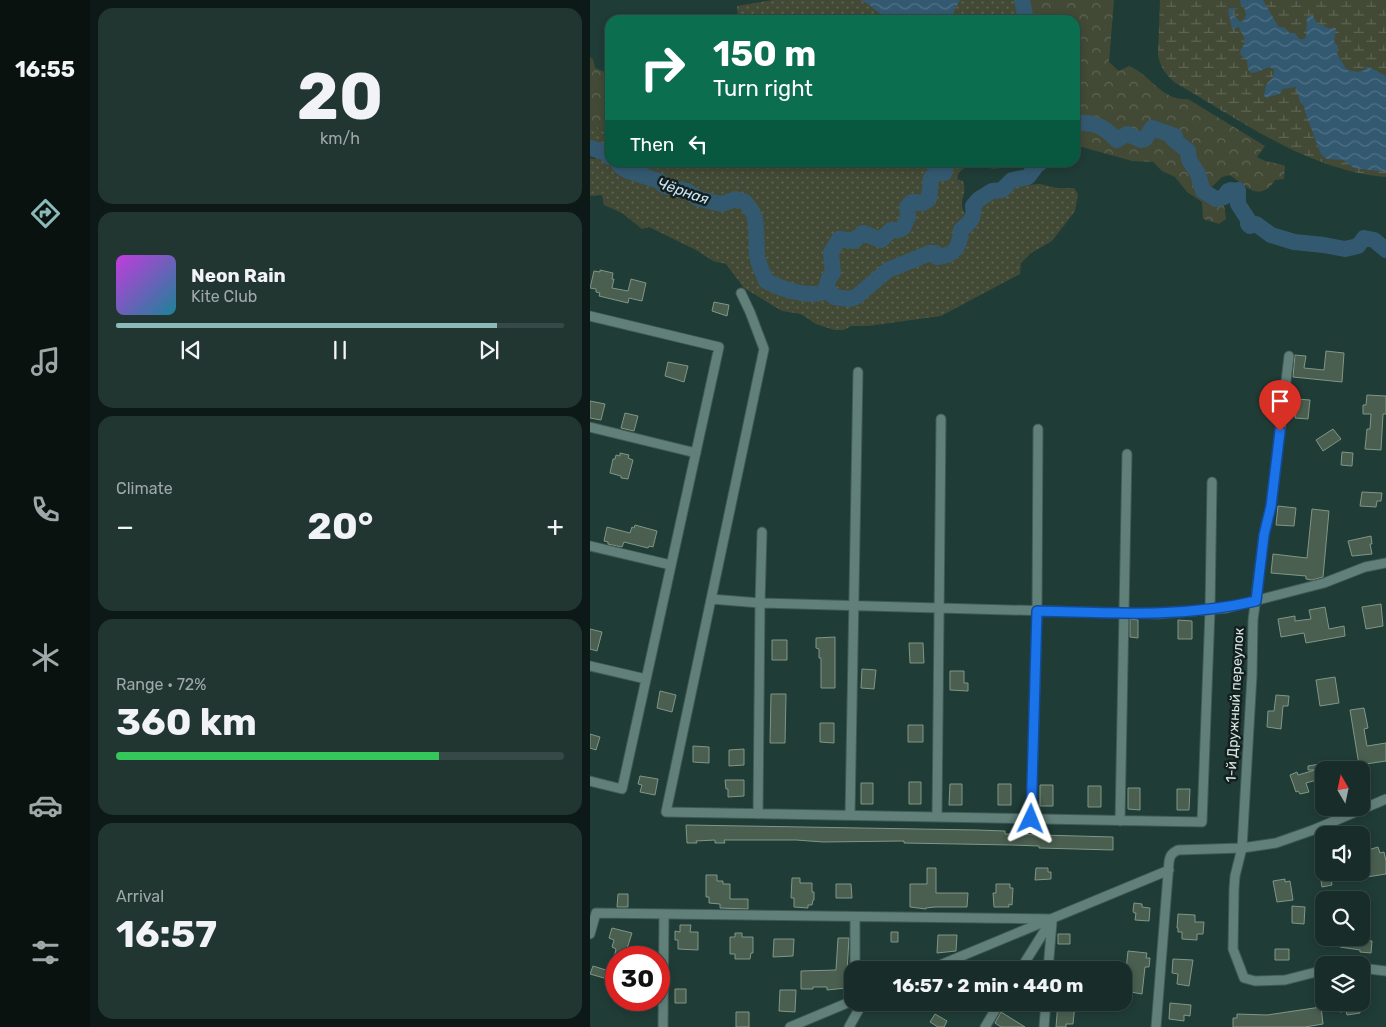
<!DOCTYPE html>
<meta charset="utf-8">
<style>
body{margin:0;font-family:Rubik,sans-serif;background:#213531;color:#f1f3f6;height:100vh;display:flex;flex-direction:column;font-size:19px;white-space:nowrap}
*{box-sizing:border-box;margin:0}
p{font-size:16px;color:#9fa8a8}
.icon{flex:none;width:28px;height:28px;fill:none;stroke:currentColor;stroke-width:2;stroke-linecap:round;stroke-linejoin:round}
.map{position:relative;flex:1;overflow:hidden}
.side{display:flex;flex-direction:column;gap:8px;padding:8px;background:#0d1917;width:500px}
.side>*{flex:none}
.hud{position:absolute;left:15px;top:15px;width:475px;height:152px;border-radius:15px;box-shadow:0 2px 8px #0003,0 0 0 1px #364946;background:#0b6e4f;color:#fff;overflow:hidden}
.needle{width:32px;rotate:351deg}
.fabs{position:absolute;left:725px;top:761px;display:grid;gap:10px}
.fabs a{display:grid;place-items:center;width:55px;height:55px;border-radius:10px;background:#182d29;box-shadow:0 2px 8px #0003,0 0 0 1px #364946;font-size:25px}
.speed{position:absolute;left:15px;top:946px;display:flex;gap:10px;font-size:25px;font-weight:700;text-align:center}
.speed>*{display:grid;place-content:center;width:65px;height:65px;border-radius:50%;background:#182d29;box-shadow:0 2px 8px #0003,0 0 0 1px #364946;line-height:1}
.speed .limit{border:8px solid #d22;background:#fff;color:#111}
.pin{position:absolute;display:grid;place-items:center;width:42px;height:42px;color:#fff;margin:-51px -21px;border-radius:50% 50% 50% 0;rotate:-45deg;box-shadow:0 0 5px #0007}
.pin .icon{rotate:45deg}
.me{position:absolute;width:55px;margin:-28px;rotate:2deg;stroke-linejoin:round;filter:drop-shadow(0 0 4px #0008)}
.turn{display:flex;align-items:center;gap:18px;height:105px;padding:0 25px;font-size:22px}
.turn .icon{width:65px;height:65px;stroke-width:2.5}
.turn b{display:block;font-size:35px;line-height:42px}
.then{display:flex;align-items:center;height:48px;padding:0 25px;background:#0003;gap:10px;font-size:19px}
.big{font-size:38px;font-weight:700;line-height:1.1}
.side .widget{flex:1;display:flex;flex-direction:column;justify-content:center;gap:8px;min-width:0;padding:0 18px;border-radius:15px;background:#213531}
.side .dial{align-items:center;gap:0}
.dial b{font-size:65px;line-height:1}
.song{display:flex;align-items:center;gap:15px}
.cover{width:60px;height:60px;border-radius:8px;background:linear-gradient(135deg,hsl(290 70% 55%),hsl(190 70% 35%))}
.played{height:5px;border-radius:2px;background:linear-gradient(90deg,#8bbbb9 85%,#364946 85%)}
.keys{display:flex;justify-content:space-around;direction:ltr}
.heat{display:flex;justify-content:space-between;align-items:center;font-size:28px;direction:ltr}
.charge{height:8px;border-radius:4px;background:linear-gradient(90deg,#34c759 72%,#364946 0)}
.trip{position:absolute;left:254px;top:961px;width:288px;height:50px;border-radius:15px;background:#182d29;box-shadow:0 2px 8px #0003,0 0 0 1px #364946;font-weight:700;line-height:50px;text-align:center}
main{display:flex;flex:1;min-height:0}
.menu{display:flex;flex-direction:column;width:90px;justify-content:space-around;align-items:center;background:#0a1210;color:#9fa8a8}
.menu .icon{width:35px;height:35px}
.menu .current{color:#8bbbb9}
.menu b{font-size:22px;color:#f1f3f6}
.map>svg:first-child{display:block}
.grass{fill:url(#grass-dots)}
.forest{fill:url(#forest-crowns)}
.wetland{fill:url(#wetland-marsh)}
.water{fill:url(#water-waves)}
.lines{fill:none;stroke-linecap:round;stroke-linejoin:round}
.river{stroke:#335971;stroke-width:16}
.building{fill:#4a5f50;stroke:#809686}
.minor-casing{stroke:#415a56;stroke-width:11}
.minor{stroke:#62807a;stroke-width:9}
.route-casing{stroke:#114b97;stroke-width:12}
.route{stroke:#1a73e8;stroke-width:9}
.labels{text-anchor:middle;dominant-baseline:central;stroke-width:5;stroke-linejoin:round;paint-order:stroke}
.street-label{font-size:14px;fill:#d8e8e5;stroke:#14201e}
.water-label{font-size:15px;font-style:italic;fill:#cbe5f6;stroke:#14201e}
</style>
<main>
<nav class="menu">
<b>16:55</b>
<svg class="icon current" aria-label="directions" viewBox="0 0 24 24"><path d="M12 3l9 9-9 9-9-9zM9 14v-3h6M13 9l2 2-2 2"/></svg>
<svg class="icon" aria-label="music" viewBox="0 0 24 24"><path d="M9 18V5l10-2v13"/><circle cx="6" cy="18" r="3"/><circle cx="16" cy="16" r="3"/></svg>
<svg class="icon" aria-label="phone" viewBox="0 0 24 24"><path d="M5 4h4l2 5-3 2q2 4 5 5l2-3 5 2v4C11 20 4 13 5 4z"/></svg>
<svg class="icon" aria-label="climate" viewBox="0 0 24 24"><path d="M12 3v18M4 7l16 10M4 17L20 7"/></svg>
<svg class="icon" aria-label="car" viewBox="0 0 24 24"><path d="M5 17H2v-5l4-1 3-4h7l3 4 3 1v5h-3M9 17h6M6 11h13"/><circle cx="7" cy="17" r="2"/><circle cx="17" cy="17" r="2"/></svg>
<svg class="icon" aria-label="filters" viewBox="0 0 24 24"><path d="M4 7h16M4 17h16"/><circle cx="9" cy="7" r="2"/><circle cx="15" cy="17" r="2"/></svg>
</nav>
<section class="side">
<div class="widget dial"><b>20</b><p>km/h</p></div>
<div class="widget">
<div class="song"><i class="cover"></i><div><b>Neon Rain</b><p>Kite Club</p></div></div>
<div class="played"></div>
<div class="keys"><svg class="icon" aria-label="previous" viewBox="0 0 24 24"><path d="M18 5L8 12l10 7zM5 5v14"/></svg><svg class="icon" aria-label="pause" viewBox="0 0 24 24"><path d="M8 5v14M16 5v14"/></svg><svg class="icon" aria-label="next" viewBox="0 0 24 24"><path d="M6 5l10 7-10 7zM19 5v14"/></svg></div>
</div>
<div class="widget"><p>Climate</p>
<div class="heat"><a>−</a><b class="big">20°</b><a>+</a></div>
</div>
<div class="widget"><p>Range · 72%</p><b class="big">360 km</b><div class="charge"></div></div>
<div class="widget"><p>Arrival</p><b class="big">16:57</b></div>
</section>
<div class="map">
<svg width="796" height="1027" viewBox="0 0 796 1027">
<defs>
<pattern id="grass-dots" width="8" height="8" patternUnits="userSpaceOnUse" patternTransform="scale(1.25)"><rect width="8" height="8" fill="#424a36"/><path d="M2 2h.1M6 6h.1" fill="none" stroke="#5d6453" stroke-width="1.8" stroke-linecap="round"/></pattern>
<pattern id="forest-crowns" width="20" height="18" patternUnits="userSpaceOnUse" patternTransform="scale(1.25)"><rect width="20" height="18" fill="#424a36"/><path d="M2 6a3 3 0 1 1 6 0M12 15a3 3 0 1 1 6 0" fill="none" stroke="#5d6453"/></pattern>
<pattern id="wetland-marsh" width="20" height="14" patternUnits="userSpaceOnUse" patternTransform="scale(1.25)"><rect width="20" height="14" fill="#424a36"/><path d="M1 5h8M5 5V1M11 12h8M15 12V8" fill="none" stroke="#5d6453"/></pattern>
<pattern id="water-waves" width="16" height="10" patternUnits="userSpaceOnUse" patternTransform="scale(1.25)"><rect width="16" height="10" fill="#335971"/><path d="M0 5q4-4 8 0t8 0" fill="none" stroke="#507185"/></pattern>
</defs>
<rect width="100%" height="100%" fill="#203c37"/>
<path class="grass" d="M183,0h249l4,20h-288l-1,-14z
M0,126l7,1 13,7v28l402,1c-5,4 -17,7 -23,5 -4,-1 -8,-3 -11,-3 -10,0 -20,4 -21,14l6,2c4,13 -2,15 -1,25 1,5 4,7 3,12 -1,6 -4,6 -4,12 9,-8 14,-12 12,-24l6,-7 13,-8 10,-1 10,-10 4,-2 14,7 10,-1 17,4h17l4,6 -3,17 -23,30 -21,12 -10,10 -1,11 -79,42 -73,10h-17l-7,4h-10l-18,-6 -15,-10 -19,-3 -38,-23 -18,-24 -13,-3 -17,-11 -47,-23 -7,2 -20,-16 -18,-8 -2,-10 -12,1v-38l5,1 8,-7 1,-6 -14,-3z"/>
<path class="forest" d="M432,0h92l-5,62 10,9 10,-5c18,7 29,27 47,32 3,1 9,1 12,1l77,47 -8,11c9,6 18,5 28,9l-1,13 -9,1c-4,7 -12,14 -21,11 -4,-1 -19,-12 -24,-16l-8,2 -11,11 5,11 8,5 2,15 -7,5 -16,-5 -1,-17 -15,-10 -12,-15 -13,-6 -9,-9 -21,-1 -57,-16v-125h-49z
M0,57l3,2 2,9 15,6v60l-13,-7 -7,-1z"/>
<path class="wetland" d="M570,0h226v177c-79,-7 -146,-57 -212,-95 -9,-9 -14,-15 -16,-27z"/>
<path class="water" d="M270,0h100l-11,20h-61l-21,-17z
M650,0h23l15,26 8,3 3,4h6l4,6h5l2,-2 1,-19 3,-3 3,1 5,9 4,-1c5,5 8,5 14,4l-2,14 4,4 -1,8 10,16 11,2 7,-2 1,-3h3l17,9v96l-32,-4 -11,-8 -16,-1 -6,-5 -16,-42 -1,-6 -4,-4 -4,-15 -14,2 -1,4c-5,3 -9,2 -14,5l-3,-2 2,-11 7,-8 1,-8 -5,-2 -12,5 -6,1 -3,-4 -1,-9 -6,-5 -1,-4c9,-12 3,-13 -1,-24l-7,2 -4,-19 2,-2h8l-5,3v3l7,8 4,-2 2,-5 -2,-8 -3,-2z"/>
<g class="lines">
<path class="river" d="M432,0l4,20
M485,123c20,-2 29,4 42,17l10,-6 14,6 4,-1 7,-11 23,8 -2,3 15,12 1,9 9,14 5,17 13,8 8,-2 4,-6 3,-1 2,1 5,-1v14l11,17 -1,3 2,2 6,-2 15,11 23,7 30,3 21,4 13,-3 6,-8 10,2 12,10
M0,148l14,4 6,5
M28,162l2,4 8,5 31,10 6,5 22,5 10,7 15,4 10,2 14,-5 9,3c4,5 9,10 10,17 2,11 1,24 2,36 1,10 6,17 9,26 16,8 41,17 59,11l4,-14 4,-5 -2,-20 8,-14 15,2 9,-8 18,7 10,-10h7l5,-2 5,-11 -1,-10 5,-5 11,1 6,-4 2,-21 4,-4 9,-1 4,-11
M235,292l6,1 3,4 15,2 7,-2 32,-27 42,-17h5l2,4c18,-1 23,-11 24,-27 9,-8 14,-11 12,-24l6,-7 13,-8 10,-1 10,-10 16,-3 9,-12 4,-3"/>
</g>
<path class="building" d="M10,270l13,3 -1,6h2l-2,9 16,3 3,-12 15,4 -4,18 -13,-3 -1,5 -29,-7 1,-3 -4,-1v-3l-6,-1 4,-17 6,1z
M124,302l15,3 -2,11 -15,-5z
M736,351l18,2 -2,29 -49,-5 2,-22 11,1 -2,12 20,2z
M78,362l20,4 -4,16 -19,-6z
M777,395l19,1v18h-3l-2,36 -16,-1 2,-20h3l1,-15h-8v-9h3z
M707,399l13,1 -2,19 -13,-1z
M0,401l15,3 -4,16 -11,-2z
M35,413l13,3 -4,15 -13,-3z
M743,429l8,10 -18,12 -7,-11z
M752,452l11,1 -1,13 -11,-1z
M30,453l9,2 -1,3 5,2 -5,19 -7,-1v-2l-11,-3 3,-14h2l1,-4 4,1z
M772,492l20,1 -1,8h-4l-1,6 -16,-1z
M688,506l18,2 -2,18 -18,-1z
M722,509l17,2 -6,66 -11,3 -6,-1v-3l-35,-3 2,-19 34,4z
M45,525l22,6 -4,16 -4,-1 -1,2 -24,-6 -2,5 -14,-3v-2l-4,-1 3,-14 23,6 2,-6 2,1z
M781,536l1,8h-2l2,10 -20,2 -4,-15z
M791,604l2,22 -17,3 -4,-22z
M735,607l4,22 15,-3 1,10 -39,7 -2,-10 -23,4 -3,-18 17,-3v5l16,-2 -2,-9z
M540,619l8,1v18l-8,-1z
M588,620l14,1v18h-14z
M0,629l12,3 -5,19 -7,-2z
M245,637v51h-14v-30h-2v-9l-3,-1v-10z
M182,640h15v20h-15z
M319,643h14l1,20h-14z
M272,669l14,1 -2,19 -13,-1z
M360,671h14v12h4v8l-18,-1z
M745,677l4,26 -19,3 -4,-26z
M70,691l16,4 -4,17 -15,-4z
M181,694h15l-1,49h-15z
M686,695l13,1 -1,10h-5l-2,23 -14,-2 1,-16h6z
M774,708l4,20 -4,1 3,17 19,-3v18l-27,4 -9,-55z
M230,723h14v20l-14,-1z
M318,725h15v17h-15z
M0,734l10,3 -4,13 -6,-2z
M103,746l16,1v16l-16,-1z
M154,749v16l-15,1v-16z
M747,761l2,9h-15v8l-18,5 3,9 -9,2 -2,-3 -2,1 -6,-17 7,-3 1,3 17,-5h-7v-4z
M50,776l18,3 -3,16 -15,-3 2,-7 -4,-1z
M135,780h19v16l-16,1v-8h-2z
M319,782h12v22h-12z
M271,783h12v21h-12z
M360,784h12v21h-13z
M408,784h13v21h-13z
M450,785h13v21h-13z
M498,786h13v21h-13z
M538,788h12v22l-12,-1z
M587,789h13l-1,21h-12z
M96,825l291,5 28,1v3l108,3v13l-74,-2v-2l-27,-1 -108,-2v-2l-81,1 -27,-2h-72l1,3h-10v-3l-19,1 1,2h-10z
M788,847l2,6 4,-1 2,9v13l-19,3 -2,-6 -4,2v-21z
M337,868h9v25h32l-1,14h-32l-9,1v1l-16,-2v-23h17z
M446,868h12v4h3v7l-16,1z
M740,873l2,12 -10,2 -2,-12z
M116,875h11v6h6v3h7v15h18v10l-28,-1v-4l-11,-1v-6h-3z
M202,878h8v5h12v9h2v8h-1l-1,5h-4v3l-14,-1v-9h-3z
M695,879v3l5,-1 3,19 -16,2 -4,-21z
M246,884h15l1,14h-16z
M406,884h14v4h3l-1,17 -3,-1v3h-15l-1,-14h3z
M28,894h10v13h-11z
M544,903l8,1v3l8,1 -1,13 -14,-1 1,-7h-2l-1,-2z
M702,906l13,1 -1,17 -12,-1z
M588,914l17,1v7h9l-1,12h-6v6l-15,-1v-7h-4v-4h-1z
M90,925h11l-1,7h8v18l-20,-1v-9h-3v-9l5,1z
M22,928l20,5 -8,25h-10l2,-9 -4,-2 2,-7 -5,-2z
M301,932h7v10h-7z
M145,933h7v4h11v16h-2l-1,6h-15v-5h-5v-17h5z
M468,934h12v10h-12z
M348,935h19l-1,16 -19,2z
M248,938h11l-3,50 -19,2v-3h-14v2h-12v-18l35,-1z
M752,938h12v1l18,2 -1,12 -11,-1v-2l-20,-3z
M184,939h20l-1,17 -20,1z
M685,949h14v11h-14z
M538,951l19,2 -1,5h4l-1,9h-4l-3,27 -17,-3 -1,-2z
M583,959l20,1 -4,26 -12,-2 1,-10 -6,-1z
M3,966l13,4 -2,8 -14,-4z
M85,989h11v14h-11z
M190,990h16l-1,22 -16,-1z
M769,1002l1,11 -13,2 -1,-4 -6,1 -1,-9z
M468,1003l17,1 -2,20h-7v3h-10z
M580,1003l21,2 -1,11 -6,-1v6l-15,-2z
M731,1007l2,17 -18,3h-72v-9h4v-4l30,1z
M146,1012h13v15h-13z
M411,1012l24,15h-24l-6,-4z
M345,1014l12,7 -3,6h-6l-8,-5z"/>
<g class="lines">
<g class="minor-casing">
<path id="minor" d="M151,293l9,19 14,37 -98,463 536,10 8,-212 2,-128
M0,316l129,31 -97,442 -32,-8
M699,356l-18,150 -7,29 -11,85 -1,55 -10,173 -7,28 -1,13 -1,60 11,29 11,3 30,-1 39,-10
M0,427l106,26
M0,546l81,19
M121,599l49,4 398,11 69,-6 97,-25 41,-16 21,-4
M0,666l56,13
M168,814l2,-211 2,-71
M260,815l8,-443
M347,817l4,-398
M441,819l6,-208 1,-182
M530,821l7,-367
M265,917v53
M0,934l6,-21 456,6
M771,968l25,3
M338,970l241,-100
M430,970l32,-51
M458,970l4,-48
M73,1027l1,-112
M200,1027l62,-26
M259,1027l14,-25
M395,1027l15,-25
M454,1027l2,-25
M566,1027l13,-165c1,-7 3,-9 9,-12l64,-2 34,-5 37,-13 73,-31"/>
</g>
<use href="#minor" class="minor"/>
</g>
<g class="lines">
<g class="route-casing">
<path id="route" d="M441,819l6,-208c75,2 146,7 219,-10l8,-66 7,-29 9,-75"/>
</g>
<use href="#route" class="route"/>
</g>
<g class="labels">
<g class="street-label">
<text transform="translate(645 705) rotate(-87)">1-й Дружный переулок</text>
</g>
<g class="water-label">
<text transform="translate(93 191) rotate(19)">Чёрная</text>
</g>
</g>
</svg>
<div class="fabs">
<a><svg class="needle" viewBox="-14 -14 28 28"><path d="M0-13l5 13h-10z" fill="#e53935"/><path d="M0 13l5-13h-10z" fill="#9fa8a8"/></svg></a>
<a><svg class="icon" aria-label="sound" viewBox="0 0 24 24"><path d="M4 9h4l5-4v14l-5-4H4zM17 9q2 3 0 6"/></svg></a>
<a><svg class="icon" aria-label="search" viewBox="0 0 24 24"><circle cx="10" cy="10" r="6"/><path d="M15 15l6 6"/></svg></a>
<a><svg class="icon" aria-label="layers" viewBox="0 0 24 24"><path d="M12 4l9 5-9 5-9-5zM3 14l9 5 9-5"/></svg></a>
</div>
<div class="speed"><div class="limit">30</div></div>
<div class="pin" style="left:690px;top:431px;background:#d93025"><svg class="icon" aria-label="arrive" viewBox="0 0 24 24"><path d="M6 21V4h12l-3 4 3 4H6"/></svg></div>
<svg class="me" style="left:441px;top:819px" viewBox="-20 -20 40 40"><path d="M0-17L14 15 0 8-14 15z" fill="#1a73e8" stroke="#fff" stroke-width="4"/></svg>
<div class="trip">16:57 · 2 min · 440 m</div>
<div class="hud">
<div class="turn"><svg class="icon" aria-label="right" viewBox="0 0 24 24"><path d="M7 20v-9h11M14 6l5 5-5 5"/></svg><div><b>150 m</b>Turn right</div></div>
<div class="then">Then<svg class="icon" aria-label="left" viewBox="0 0 24 24"><path d="M17 20v-9H6M10 6l-5 5 5 5"/></svg></div>
</div>
</div>
</main>
